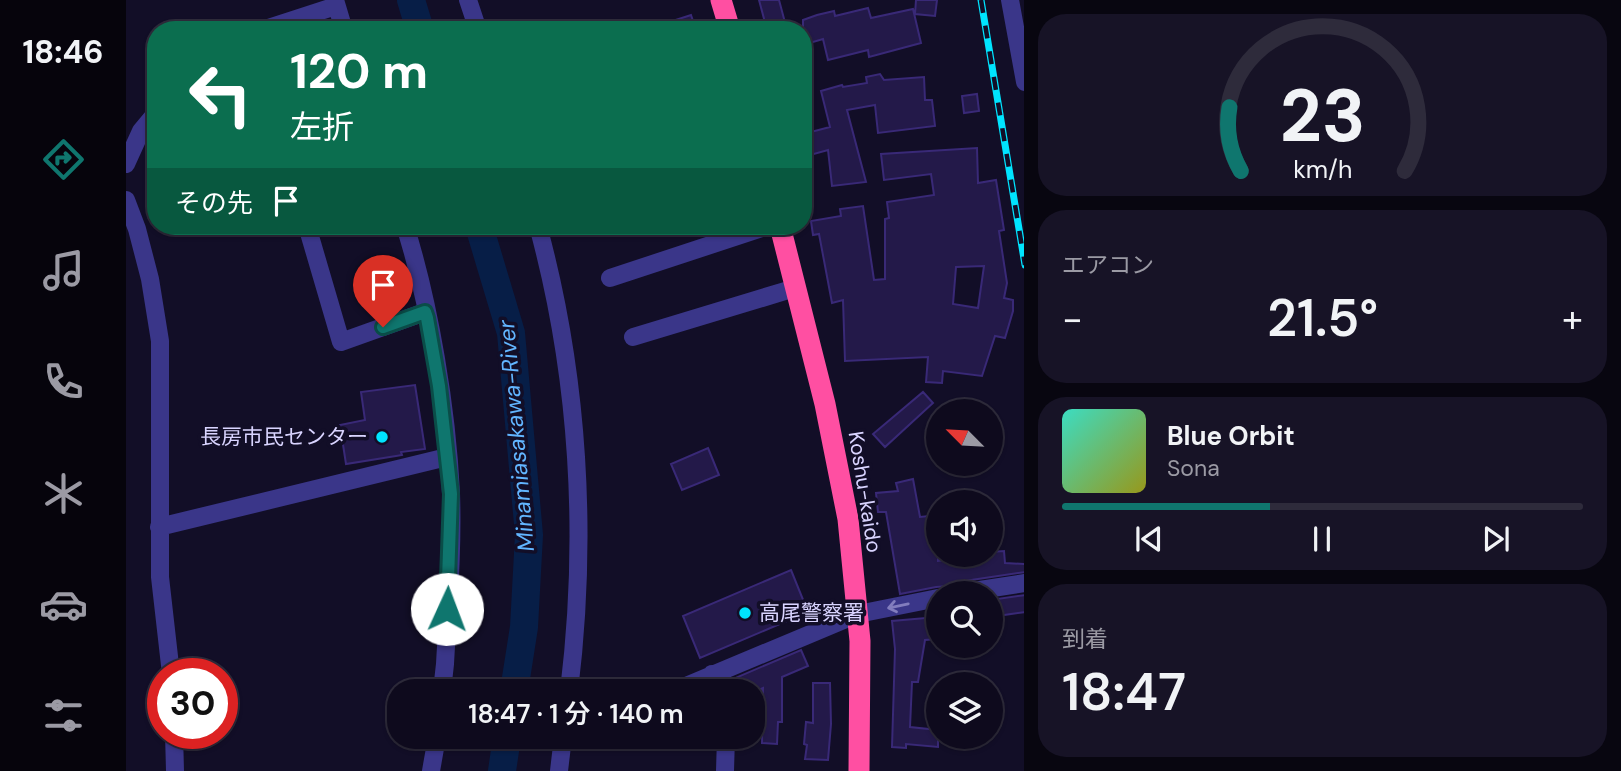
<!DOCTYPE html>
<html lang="ja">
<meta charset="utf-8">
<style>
body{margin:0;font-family:"DM Sans","Noto Sans JP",sans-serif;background:#171326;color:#f1f3f6;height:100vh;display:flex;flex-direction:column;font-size:26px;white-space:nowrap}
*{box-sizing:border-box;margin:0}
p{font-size:23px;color:#9b9aa4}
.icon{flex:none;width:38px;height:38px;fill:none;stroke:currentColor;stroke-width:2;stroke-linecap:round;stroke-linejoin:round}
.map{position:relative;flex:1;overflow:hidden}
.details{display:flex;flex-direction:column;gap:14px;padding:14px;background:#080610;width:597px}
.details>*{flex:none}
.hud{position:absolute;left:21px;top:21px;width:665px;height:214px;border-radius:28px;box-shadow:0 2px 5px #0004,0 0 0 2px #2e2b3b;background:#0b6e4f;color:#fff;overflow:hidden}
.needle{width:46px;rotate:294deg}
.tools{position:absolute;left:800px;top:399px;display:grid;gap:14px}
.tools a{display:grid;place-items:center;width:77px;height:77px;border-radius:50%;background:#0e0a1d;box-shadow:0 2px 5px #0004,0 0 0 2px #2e2b3b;font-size:35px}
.speed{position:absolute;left:21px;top:658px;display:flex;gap:14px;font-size:35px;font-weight:700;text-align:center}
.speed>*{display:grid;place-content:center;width:91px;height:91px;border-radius:50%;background:#0e0a1d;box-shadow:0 2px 5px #0004,0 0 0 2px #2e2b3b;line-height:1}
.speed .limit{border:10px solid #d22;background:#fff;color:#111}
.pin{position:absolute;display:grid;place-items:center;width:60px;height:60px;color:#fff;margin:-72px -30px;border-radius:50% 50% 50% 0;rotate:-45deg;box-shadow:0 0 7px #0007}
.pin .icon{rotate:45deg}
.me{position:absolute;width:77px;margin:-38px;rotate:2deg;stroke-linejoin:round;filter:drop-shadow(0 0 5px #0008)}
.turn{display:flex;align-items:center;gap:24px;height:147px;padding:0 28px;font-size:32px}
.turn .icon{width:91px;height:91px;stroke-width:2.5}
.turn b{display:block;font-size:49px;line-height:60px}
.then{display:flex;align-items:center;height:66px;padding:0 28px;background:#0003;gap:14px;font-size:26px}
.big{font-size:52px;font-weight:600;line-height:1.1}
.details .tile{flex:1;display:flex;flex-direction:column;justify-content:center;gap:10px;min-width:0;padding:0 24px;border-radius:28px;background:#171326}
.details .dial{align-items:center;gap:0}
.dial svg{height:182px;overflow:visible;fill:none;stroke:#2e2b3b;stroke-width:7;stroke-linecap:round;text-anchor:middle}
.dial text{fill:#f1f3f6;stroke:none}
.song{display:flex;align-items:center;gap:21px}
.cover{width:84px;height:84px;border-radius:10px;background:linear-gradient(135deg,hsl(170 70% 55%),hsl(60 70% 35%))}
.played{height:7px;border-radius:4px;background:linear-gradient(90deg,#0f766e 40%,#2e2b3b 40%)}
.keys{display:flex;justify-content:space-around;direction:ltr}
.heat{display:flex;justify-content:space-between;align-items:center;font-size:38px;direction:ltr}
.trip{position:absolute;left:261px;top:679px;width:378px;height:70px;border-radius:28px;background:#0e0a1d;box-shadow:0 2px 5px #0004,0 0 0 2px #2e2b3b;font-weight:600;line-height:70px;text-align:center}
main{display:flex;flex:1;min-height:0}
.menu{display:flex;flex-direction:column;width:126px;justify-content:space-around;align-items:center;background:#06040c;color:#9b9aa4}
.menu .icon{width:49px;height:49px}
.menu .active{color:#0f766e}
.menu b{font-size:32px;color:#f1f3f6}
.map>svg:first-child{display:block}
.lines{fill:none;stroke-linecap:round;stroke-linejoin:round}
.river{stroke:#071e47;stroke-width:28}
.building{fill:#231949;stroke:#392977;stroke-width:2;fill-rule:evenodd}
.street{stroke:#3a3689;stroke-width:18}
.highway{stroke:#ff4fa2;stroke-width:21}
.rail-casing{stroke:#00e4ff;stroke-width:7}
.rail{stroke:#120e27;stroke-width:4.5;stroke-dasharray:13;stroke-linecap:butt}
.oneway{stroke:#827dbe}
.route-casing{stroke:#0a4d48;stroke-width:18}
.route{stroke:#0f766e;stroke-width:12}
.poi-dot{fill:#00e4ff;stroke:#120e27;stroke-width:2.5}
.labels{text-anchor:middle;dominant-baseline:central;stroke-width:7;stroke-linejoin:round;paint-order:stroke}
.poi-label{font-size:21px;fill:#d9d4ff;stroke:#120e27;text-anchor:end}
.street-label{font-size:21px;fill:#d9d4ff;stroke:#120e27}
.water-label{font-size:23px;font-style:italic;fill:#62b5ff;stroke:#120e27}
</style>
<main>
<nav class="menu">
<b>18:46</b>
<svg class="icon active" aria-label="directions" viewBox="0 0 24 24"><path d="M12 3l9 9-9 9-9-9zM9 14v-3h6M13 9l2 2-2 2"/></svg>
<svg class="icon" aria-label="music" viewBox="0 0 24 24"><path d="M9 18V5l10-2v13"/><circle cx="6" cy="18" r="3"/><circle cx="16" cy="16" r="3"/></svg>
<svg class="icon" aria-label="phone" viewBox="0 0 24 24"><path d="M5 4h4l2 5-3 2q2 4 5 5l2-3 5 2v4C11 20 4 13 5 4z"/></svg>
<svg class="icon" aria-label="climate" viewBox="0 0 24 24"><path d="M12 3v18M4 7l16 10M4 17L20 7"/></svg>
<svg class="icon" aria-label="car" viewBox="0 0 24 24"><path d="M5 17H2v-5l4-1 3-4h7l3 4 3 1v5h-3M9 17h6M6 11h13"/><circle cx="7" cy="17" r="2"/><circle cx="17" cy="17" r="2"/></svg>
<svg class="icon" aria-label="filters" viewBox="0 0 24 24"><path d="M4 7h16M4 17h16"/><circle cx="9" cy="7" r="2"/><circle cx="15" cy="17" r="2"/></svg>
</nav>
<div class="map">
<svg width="899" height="771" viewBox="0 0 899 771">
<rect width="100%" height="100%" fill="#120e27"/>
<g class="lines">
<path class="river" d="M285,0l9,30
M353,226l32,107 18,202 -5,92 -10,64
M376,771l5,-34"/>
</g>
<path class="building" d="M633,0h20l8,30h-20z
M790,0h21l-2,16 -20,-2z
M742,8l3,10 42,-9 8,34 -52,14 -1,-7 -40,10 -5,-21 -20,6v-25l14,-5 17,-4 1,5z
M565,15l5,15h-41l-1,-3z
M754,74l4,6 40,-3 1,23h7l3,26 -57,7 -3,-28 -28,5 19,72 -34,4 -4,-36 -25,7v-23l27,-7 -9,-36 21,-6 1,2 24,-4 -1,-6z
M851,94l2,17 -15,2 -2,-17z
M851,148l1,35 18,-3 8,50 -5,1 8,52 -3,15 9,2v11l-8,27 -10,-2 -13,40 -39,-5 -1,12 -16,-1 2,-25 -83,4 -2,-61 -11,3 -13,-69 -6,1 -2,-14 30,-5 -1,-7 23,-3 11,74 11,-1v-60l4,-1 -2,-16 47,-7 -3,-21 -47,6 -3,-26zM858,266l-6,42 -25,-4 3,-37z
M289,385l10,64 -24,3 1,3 -6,1 -50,8 -6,-39 25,-5 -4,-28z
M797,392l10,11 -48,44 -12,-13z
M582,448l11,27 -37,15 -11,-26z
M787,479l7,38 18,-2v46l52,-6v-3l14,-1 1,12 20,1v8l-67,10 -9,7 -1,-3 -12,1 -36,7 -14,-82h-8l-2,-19 22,-2 -2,-8z
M665,570l17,42 -108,46 -17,-42z
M899,595v17l-35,5v-17z
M811,617l1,22 -13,1 -7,42h-6l-2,45 28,3v17l-32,-3v4l-14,-1 3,-98 -3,-28z
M675,650l7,16 -26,11v45h-4l-1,22 -15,-1 1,-55 -7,3h-28l-2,-9z
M687,683h17l1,41 -3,36 -23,-1 2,-14 -3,-1 2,-22 7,1z"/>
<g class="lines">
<path class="street" d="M209,0l9,30
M342,0l10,30
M884,0l15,82
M136,30l74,-24
M0,164l15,-33 15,-18
M0,200l11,29 13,50 10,62v236l11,97
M181,226l34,116 84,-30
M279,226c25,79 42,184 46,267 2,57 -3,115 -6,171l-3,27
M412,226c41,151 50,310 31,465
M484,278l158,-52
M507,337l162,-49
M33,527l288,-70
M834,593l65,-10
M586,674l5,17
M548,691l184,-77 80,-16
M48,733l1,38
M305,771l6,-34
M433,771l4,-34
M599,771l1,-34"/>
<path class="highway" d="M595,0l9,30
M654,226l45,178 23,115 12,122 -1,130"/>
<g class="rail-casing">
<path id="rail" d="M855,0l44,265"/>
</g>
<use href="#rail" class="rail"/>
</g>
<defs><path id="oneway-shaft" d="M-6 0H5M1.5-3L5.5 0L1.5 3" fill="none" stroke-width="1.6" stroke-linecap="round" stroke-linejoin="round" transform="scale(1.75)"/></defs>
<use class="oneway" href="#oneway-shaft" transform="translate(772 606) rotate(168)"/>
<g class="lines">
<g class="route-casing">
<path id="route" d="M257,327l42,-15 2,6 12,68 12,108 -4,115"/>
</g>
<use href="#route" class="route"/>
</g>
<g class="poi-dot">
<circle cx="256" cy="437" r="7"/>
<circle cx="619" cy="613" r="7"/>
</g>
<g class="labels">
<g class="poi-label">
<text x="242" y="437">長房市民センター</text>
<text x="633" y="613" text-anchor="start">高尾警察署</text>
</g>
<g class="street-label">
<text transform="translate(739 492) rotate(81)">Koshu-kaido</text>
</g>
<g class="water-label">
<text transform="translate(390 436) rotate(-95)">Minamiasakawa-River</text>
</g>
</g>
</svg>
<div class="tools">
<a><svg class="needle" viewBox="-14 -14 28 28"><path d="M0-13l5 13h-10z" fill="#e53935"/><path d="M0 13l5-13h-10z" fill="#9b9aa4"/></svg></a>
<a><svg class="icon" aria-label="sound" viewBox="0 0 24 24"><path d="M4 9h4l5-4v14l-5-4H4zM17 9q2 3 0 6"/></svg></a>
<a><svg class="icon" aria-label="search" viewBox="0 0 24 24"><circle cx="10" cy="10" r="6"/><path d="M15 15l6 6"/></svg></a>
<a><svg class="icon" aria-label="layers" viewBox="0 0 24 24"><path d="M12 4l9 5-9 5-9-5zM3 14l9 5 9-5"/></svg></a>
</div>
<div class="speed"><div class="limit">30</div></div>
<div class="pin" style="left:257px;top:327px;background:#d93025"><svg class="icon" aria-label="arrive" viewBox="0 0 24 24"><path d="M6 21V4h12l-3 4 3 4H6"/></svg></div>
<svg class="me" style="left:321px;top:609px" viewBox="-20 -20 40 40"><circle r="19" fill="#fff"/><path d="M0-13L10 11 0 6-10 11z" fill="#0f766e"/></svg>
<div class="trip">18:47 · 1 分 · 140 m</div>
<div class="hud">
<div class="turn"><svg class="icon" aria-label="left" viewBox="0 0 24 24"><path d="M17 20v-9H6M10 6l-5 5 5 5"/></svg><div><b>120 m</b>左折</div></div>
<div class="then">その先<svg class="icon" aria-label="arrive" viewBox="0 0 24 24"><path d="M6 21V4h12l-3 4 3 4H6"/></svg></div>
</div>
</div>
<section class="details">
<div class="tile dial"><svg viewBox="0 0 100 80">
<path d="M14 69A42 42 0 1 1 86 69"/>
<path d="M14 69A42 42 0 0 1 9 41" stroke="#0f766e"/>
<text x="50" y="56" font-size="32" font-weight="700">23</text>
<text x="50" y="72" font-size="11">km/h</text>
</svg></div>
<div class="tile"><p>エアコン</p>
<div class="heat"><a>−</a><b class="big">21.5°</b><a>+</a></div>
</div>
<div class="tile">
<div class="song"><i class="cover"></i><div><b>Blue Orbit</b><p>Sona</p></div></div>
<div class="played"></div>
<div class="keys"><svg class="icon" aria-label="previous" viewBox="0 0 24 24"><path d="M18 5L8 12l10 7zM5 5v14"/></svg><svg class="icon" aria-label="pause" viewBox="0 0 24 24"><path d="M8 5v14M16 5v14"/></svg><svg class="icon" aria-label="next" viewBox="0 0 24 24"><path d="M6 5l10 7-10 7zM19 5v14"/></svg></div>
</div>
<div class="tile"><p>到着</p><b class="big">18:47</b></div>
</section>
</main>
